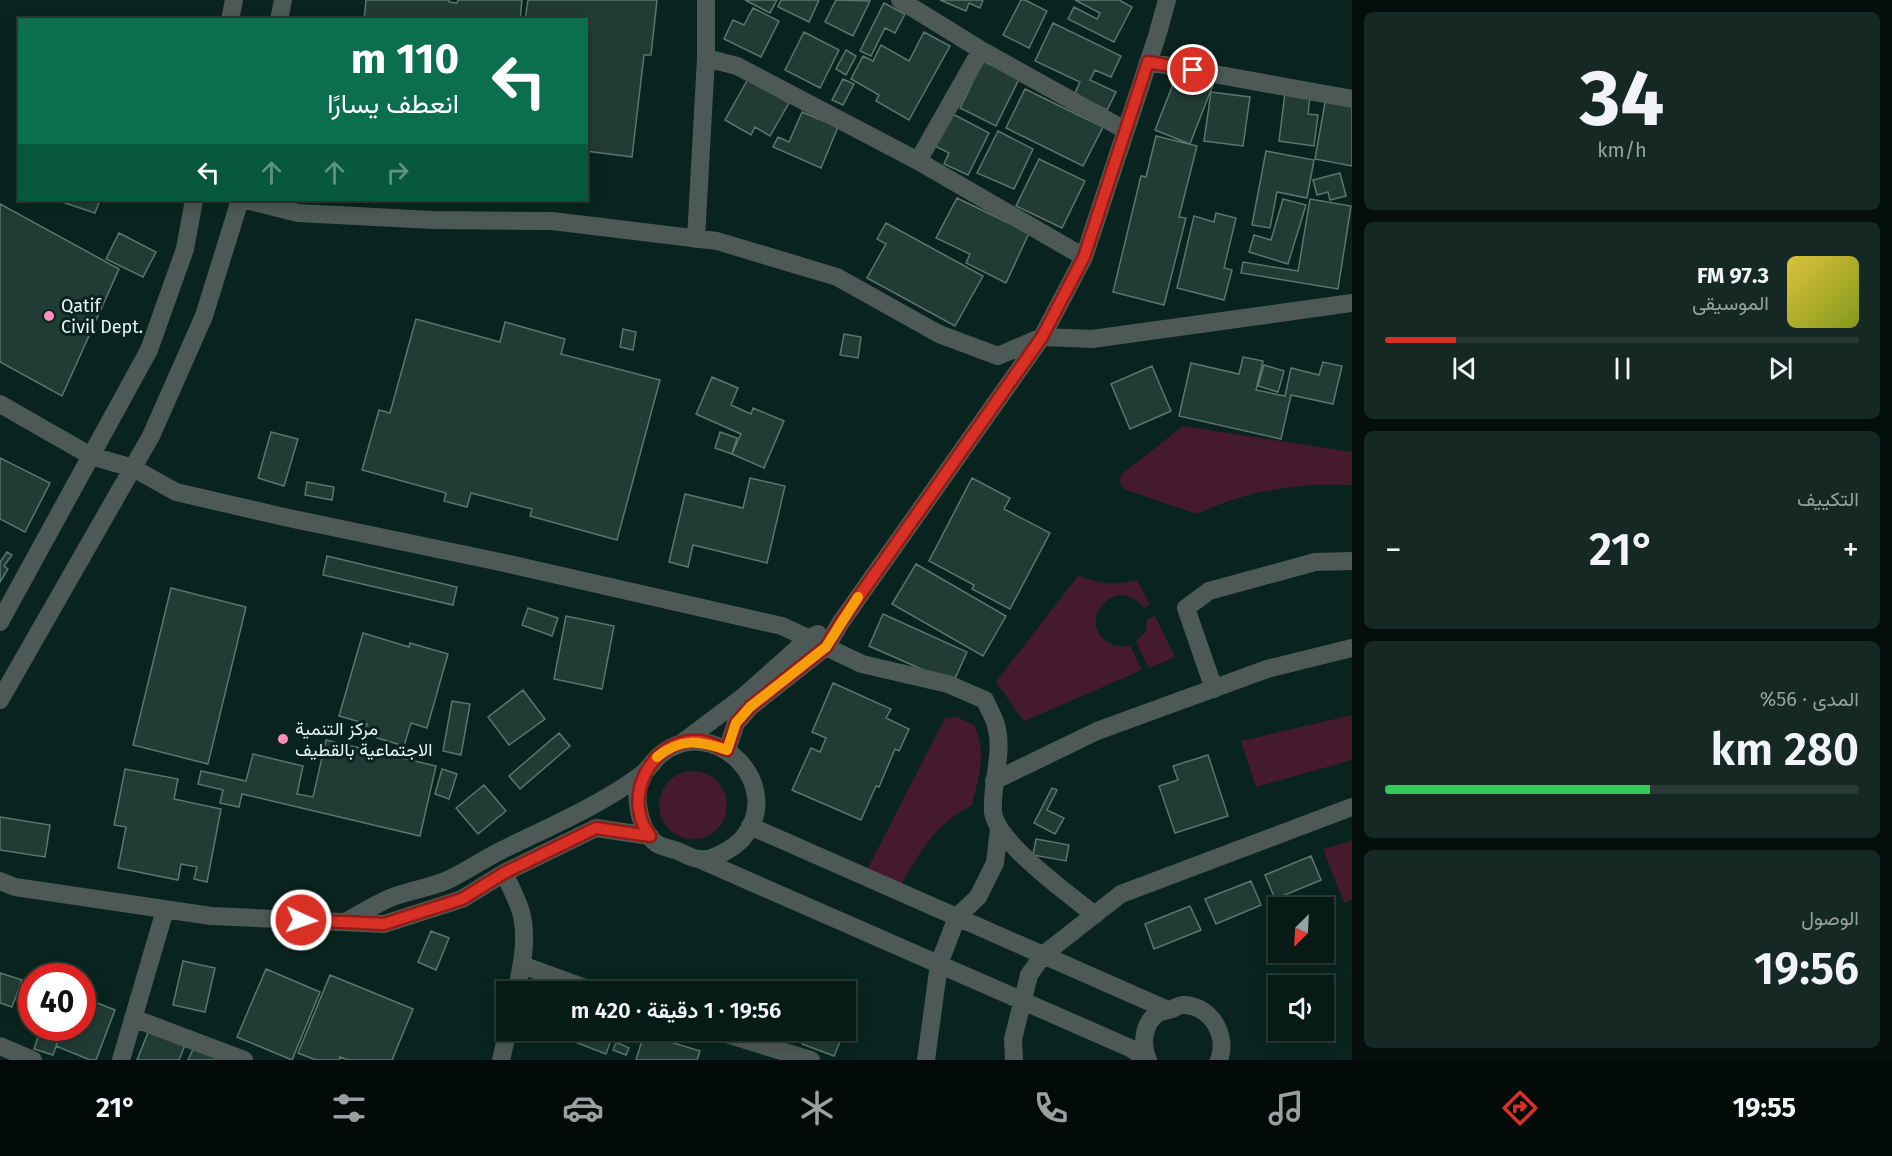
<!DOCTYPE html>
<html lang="ar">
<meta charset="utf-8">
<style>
body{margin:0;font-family:"Fira Sans",Vazirmatn,sans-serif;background:#152823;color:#f1f3f6;direction:rtl;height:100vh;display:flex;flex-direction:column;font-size:22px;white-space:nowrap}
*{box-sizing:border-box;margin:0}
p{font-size:20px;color:#98a1a1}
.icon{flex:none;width:33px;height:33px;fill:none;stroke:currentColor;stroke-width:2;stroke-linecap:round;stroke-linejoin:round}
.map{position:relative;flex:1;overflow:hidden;direction:ltr}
.side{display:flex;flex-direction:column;gap:12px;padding:12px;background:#040f0c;width:540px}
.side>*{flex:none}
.guide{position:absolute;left:18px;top:18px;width:570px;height:183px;border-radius:0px;box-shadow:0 3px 15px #0003,0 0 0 2px #283935;direction:rtl;background:#0b6e4f;color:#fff;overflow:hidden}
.needle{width:39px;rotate:204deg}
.fabs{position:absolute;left:1268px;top:897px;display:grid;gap:12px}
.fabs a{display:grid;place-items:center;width:66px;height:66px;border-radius:0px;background:#071b16;box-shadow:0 3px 15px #0003,0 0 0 2px #283935;font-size:30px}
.speed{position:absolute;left:18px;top:963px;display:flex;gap:12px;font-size:30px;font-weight:700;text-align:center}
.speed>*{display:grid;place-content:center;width:78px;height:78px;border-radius:50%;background:#071b16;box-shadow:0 3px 15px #0003,0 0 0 2px #283935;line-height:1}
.speed .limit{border:9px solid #d22;background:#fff;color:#111}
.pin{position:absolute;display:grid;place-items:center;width:51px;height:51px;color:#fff;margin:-26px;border:3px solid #fff;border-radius:50%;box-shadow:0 2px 6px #0007}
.me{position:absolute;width:66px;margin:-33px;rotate:93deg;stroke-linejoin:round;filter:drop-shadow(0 0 4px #0008)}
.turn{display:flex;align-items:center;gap:21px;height:126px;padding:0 30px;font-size:27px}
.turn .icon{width:78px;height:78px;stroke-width:2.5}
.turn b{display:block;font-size:42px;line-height:51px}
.lanes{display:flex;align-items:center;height:57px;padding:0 30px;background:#0003;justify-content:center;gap:30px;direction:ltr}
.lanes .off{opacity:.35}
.big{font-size:45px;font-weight:600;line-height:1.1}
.side .card{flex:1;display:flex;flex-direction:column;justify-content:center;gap:9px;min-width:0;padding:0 21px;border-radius:9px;background:#152823}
.side .dial{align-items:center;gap:0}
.dial b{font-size:78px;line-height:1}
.song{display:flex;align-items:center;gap:18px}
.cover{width:72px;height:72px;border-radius:9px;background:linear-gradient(135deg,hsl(50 70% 55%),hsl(70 70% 35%))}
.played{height:6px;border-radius:3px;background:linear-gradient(90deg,#d93025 15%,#283935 15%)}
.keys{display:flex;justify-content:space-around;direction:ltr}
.heat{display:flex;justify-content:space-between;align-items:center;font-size:33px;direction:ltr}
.charge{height:9px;border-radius:4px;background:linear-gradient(90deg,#34c759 56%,#283935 0)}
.trip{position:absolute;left:496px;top:981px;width:360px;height:60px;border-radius:0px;background:#071b16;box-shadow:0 3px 15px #0003,0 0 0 2px #283935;font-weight:600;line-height:60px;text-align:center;direction:rtl}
.tab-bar{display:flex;height:96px;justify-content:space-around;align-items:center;background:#030b09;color:#98a1a1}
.tab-bar .icon{width:42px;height:42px}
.tab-bar .active{color:#d93025}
.tab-bar b{font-size:27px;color:#f1f3f6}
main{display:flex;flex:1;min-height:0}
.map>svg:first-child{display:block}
.green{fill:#461a2d}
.building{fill:#213c35;stroke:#5a766e;stroke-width:1.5}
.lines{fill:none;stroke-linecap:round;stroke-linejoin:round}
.minor{stroke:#4d5956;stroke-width:18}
.route-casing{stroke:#8d1f18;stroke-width:15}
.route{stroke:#d93025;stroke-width:10}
.slow{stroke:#f59e0b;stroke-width:10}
.poi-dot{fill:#ff8ebb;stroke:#09241e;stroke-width:2}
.labels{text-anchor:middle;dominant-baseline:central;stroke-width:6;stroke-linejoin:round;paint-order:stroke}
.poi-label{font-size:18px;fill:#e8f7f3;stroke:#09241e;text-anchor:start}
</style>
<main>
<section class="side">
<div class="card dial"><b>34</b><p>km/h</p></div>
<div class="card">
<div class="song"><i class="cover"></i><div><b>97.3 FM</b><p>الموسيقى</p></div></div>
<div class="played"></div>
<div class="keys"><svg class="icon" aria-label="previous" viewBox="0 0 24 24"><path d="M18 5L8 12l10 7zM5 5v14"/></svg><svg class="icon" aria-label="pause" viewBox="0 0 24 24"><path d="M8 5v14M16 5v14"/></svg><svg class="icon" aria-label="next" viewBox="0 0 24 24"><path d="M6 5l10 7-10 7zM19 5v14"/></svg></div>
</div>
<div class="card"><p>التكييف</p>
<div class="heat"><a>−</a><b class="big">21°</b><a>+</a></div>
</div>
<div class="card"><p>المدى · 56%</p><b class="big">280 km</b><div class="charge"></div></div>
<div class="card"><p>الوصول</p><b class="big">19:56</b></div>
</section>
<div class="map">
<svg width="1352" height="1060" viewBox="0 0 1352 1060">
<rect width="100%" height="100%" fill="#09241e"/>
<path class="green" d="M1183,426l169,26v33c-53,-3 -107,6 -155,29l-71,-24 -7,-8 3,-8z
M1078,576c21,7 38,10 59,4l13,25 -6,3c-26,-35 -69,11 -37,34 7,4 15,6 23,3l12,25 -118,51 -28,-39z
M1155,616l20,41 -26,11 -13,-26 10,-11 1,-12z
M1352,715v45l-96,27 -15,-46z
M957,717l17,8c13,27 5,51 -2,80 -36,19 -51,45 -71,80l-33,-17 77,-150z
M659 805a34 34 0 1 1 68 0a34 34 0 1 1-68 0Z
M1352,841v58l-8,4 -21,-54z"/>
<path class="building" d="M366,0h83v2l8,1 1,-3h64l-2,20h-156z
M528,0h129l-6,55h-7l-12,102 -46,-6v-131h-61z
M745,0h32l-7,13z
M781,0h38l-10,22 -31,-15z
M836,0l34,1 -17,35 -28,-14z
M940,0h43l-3,8 -11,-5 -3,8z
M1021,0h4l22,11 -18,37 -26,-13z
M1075,0h44l13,7 -18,35 -46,-23 6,-12 23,12 3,-6z
M884,3l21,11 -10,19 -10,-5 -14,28 -11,-5z
M753,8l26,13 -18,36 -37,-18 9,-19 11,5z
M1053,23l68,33 -10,21 -16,-7 -5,10 26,12 -9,18 -33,-15 6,-13 -45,-21z
M804,32l35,18 -19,38 -35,-18z
M924,32l26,14 -41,74 -33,-19 3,-6 -28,-16 12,-23 10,5 8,-16 28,16z
M846,50l10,6 -10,19 -10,-6z
M983,61l36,18 -23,47 -36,-18z
M1179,69l35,13 -24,62 -35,-14z
M748,79l41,24 -19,33 -15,-9 -4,8 -26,-15z
M843,79l11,5 -11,21 -11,-5z
M1025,89l78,38 -20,39 -77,-38z
M1211,92l39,5 -7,49 -39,-5z
M1285,93l25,3 -2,18 10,1 -4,31 -35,-5z
M1326,97l26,5v64l-37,-7z
M802,112l36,15 -17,41 -48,-21 5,-10 11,5z
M951,113l38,20 -21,42 -24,-11 5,-11 -14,-7z
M998,131l35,18 -19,40 -37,-16z
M1156,136l41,10 -18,71 7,1 -22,87 -51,-13 28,-116 5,1z
M1266,151l48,9 -7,38 -30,-6 -7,36 -18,-3z
M1039,159l46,22 -23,47 -46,-22z
M1340,173l6,23 -16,4 -2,-8 -11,3 -4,-15z
M957,198l72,35 -23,50 -40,-20 4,-9 -34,-16z
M1283,199l23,6 -18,59 -39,-12 5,-17 17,5z
M1310,199l41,7 -13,83 -97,-16 2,-11 55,9z
M56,200h44l-5,13z
M0,204l119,65 -57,127 -62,-34z
M1216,213l20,5 -12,50 8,2 -8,30 -47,-12 17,-72 20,6z
M886,223l97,53 -28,50 -88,-48 19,-34 -9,-5z
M119,233l37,19 -13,25 -37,-18z
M416,319l84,23 5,-20 60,17 -4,15 99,26 -43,160 -87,-24 2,-7 -61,-16 -4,14 -23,-6 2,-8 -84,-23 17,-60 11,3z
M623,329l13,3 -3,18 -13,-3z
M844,334l17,3 -3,21 -18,-3z
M1243,357l20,4 -7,29 29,6 6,-28 28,7 4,-13 19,4 -9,38 -42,-9 -10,44 -102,-23 12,-53 48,11z
M1264,365l20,6 -6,21 -20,-6z
M1152,366l19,45 -41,18 -19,-45z
M712,377l26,11 -7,17 20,9 2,-6 31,13 -20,47 -32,-14 9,-20 -45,-20z
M271,432l27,7 -14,47 -26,-8z
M720,432l17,6 -5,16 -17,-6z
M0,458l50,25 -25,49 -25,-13z
M750,478l35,8 -18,77 -74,-18 -5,22 -19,-5 16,-68 58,14z
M972,478l38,20 -6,11 46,24 -40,76 -38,-20 2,-4 -45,-24z
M307,482l27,5 -2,13 -27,-5z
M7,552l5,3 -8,11 4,3 -8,13v-20z
M327,556l130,31 -4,18 -130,-30z
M916,564l90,52 -23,40 -91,-52z
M171,588l75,19 -38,157 -75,-19z
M528,608l30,10 -6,18 -30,-11z
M883,614l84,38 -14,31 -84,-37z
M566,616l48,10 -12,63 -48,-10z
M363,633l46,14 1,-4 38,11 -21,74 -16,-5 -7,23 -40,-12 3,-10 -28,-8z
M833,683l58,26 -5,9 23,11 -10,22 -4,-2 -16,38 -3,-1 -15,34 -69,-30 19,-42 9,4 6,-14 -14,-6z
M523,690l22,29 -36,26 -21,-28z
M452,701l18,3 -9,51 -18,-4z
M559,733l11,13 -50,43 -11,-13z
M326,740l110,26 -16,70 -178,-42 -3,13 -19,-4 3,-13 -25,-6 3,-13 45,10 7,-27 50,12 -6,28 16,3z
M1208,755l20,61 -53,17 -16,-47 19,-6 -5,-14z
M125,769l53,10 -4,20 47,10 -14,73 -13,-3 3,-12 -16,-3 -3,16 -60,-12 8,-41 -12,-2z
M442,769l15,5 -8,25 -14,-5z
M484,785l22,26 -28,23 -22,-26z
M1052,788l5,2 -10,20 17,8 -9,16 -21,-11z
M0,817l50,8 -5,32 -45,-7z
M1036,839l33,6 -3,16 -33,-6z
M1311,856l10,24 -46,19 -10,-24z
M1251,881l10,24 -45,19 -11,-25z
M1190,906l11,24 -47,19 -9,-25z
M431,931l18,7 -13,32 -18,-8z
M183,961l32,7 -10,44 -32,-7z
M266,969l54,23 -28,68 -55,-23z
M0,973l22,7 -10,27 -12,-4z
M330,975l83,34 -21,51h-44l-8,-3 -1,3h-23l-18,-7z
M82,997l33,13 -19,50h-6l-34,-14 7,-18h19z
M41,1028h21l-9,27 -19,-6z
M149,1030l36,15 -6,15h-42z
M580,1030h9l22,10 -5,14 -31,-12z
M807,1030h38l-11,26 -32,-12z
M644,1034l56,17 -3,9h-61z
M616,1042l13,6 -3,7 -13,-5z
M195,1045l36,15h-43z"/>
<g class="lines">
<path class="minor" d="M900,0l81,50 144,80
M230,20l4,-20
M279,20l4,-20
M706,58l31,8 181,95 166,96
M1148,62l204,37
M918,161l63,-111
M246,200l52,13 135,7 119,1 165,20 120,36 102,57 59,22 44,-19 50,2 260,-36
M696,239l10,-181v-58
M0,404l91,52 42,12 43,24 108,25 216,45 282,64 80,38 86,20 37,16c3,8 9,17 11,25 8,28 -5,59 -3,87 3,30 78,84 102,103
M0,622l149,-272 36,-101 9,-49
M1214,689l-28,-81 23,-17 106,-29 37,-1
M0,700l151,-264 53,-120 36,-116
M683,742l60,-45 66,-59 9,-4
M727,750l9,-27 14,-16 76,-60 15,-25 201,-285 42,-80 73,-221 10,-36
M994,781l103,-50 170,-62 85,-21
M750,826l418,184
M701,860l429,188 16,10
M504,873c6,13 13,26 17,39 7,26 1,54 -5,80
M0,881l15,6 196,29 173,8 78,-25 42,-26 92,-45 54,8
M345,922c15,-8 29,-17 45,-24 19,-8 41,-10 60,-19 18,-9 34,-20 52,-29 47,-23 97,-44 139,-75 8,-6 12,-14 19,-20 53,-44 127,30 83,83 -8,9 -30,23 -43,21 -7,0 -15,-5 -22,-8 -6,-2 -15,-4 -21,-7 -15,-10 -21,-38 -19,-54 1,-6 5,-12 6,-17
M522,965l74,27
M133,1018l111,42
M713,1030l98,30
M0,1046l33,14
M121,1060l44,-150
M501,1060l7,-30
M926,1060l13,-96 18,-47 21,-20 17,-34 4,-34
M1014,1060l-1,-21 16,-64 14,-20 78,-61 231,-87
M1148,1060c-7,-15 -5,-37 10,-47 4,-2 10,-3 14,-4 4,-2 9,-5 13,-4 27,2 43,31 34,55"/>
</g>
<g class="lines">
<g class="route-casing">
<path id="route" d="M301,920l83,4 78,-25 42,-26 92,-45 54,8c-4,-6 -9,-14 -10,-21 -9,-36 21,-78 60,-74 9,1 19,6 27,9l9,-27 14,-16 76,-60 15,-25 201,-285 42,-80 64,-195 45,8"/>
</g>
<use href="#route" class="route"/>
<path class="slow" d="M657,757c25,-20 42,-16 70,-7l9,-27 14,-16 76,-60 32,-50"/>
</g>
<g class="poi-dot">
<circle cx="49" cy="316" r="6"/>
<circle cx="283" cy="739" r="6"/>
</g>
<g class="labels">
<g class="poi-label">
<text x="61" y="306">Qatif<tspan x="61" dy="21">Civil Dept.</tspan></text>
<text x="295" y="729">مركز التنمية<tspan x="295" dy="21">الاجتماعية بالقطيف</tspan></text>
</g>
</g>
</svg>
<div class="fabs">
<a><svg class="needle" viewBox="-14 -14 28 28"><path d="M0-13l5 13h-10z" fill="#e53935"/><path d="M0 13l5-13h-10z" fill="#98a1a1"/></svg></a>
<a><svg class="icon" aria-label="sound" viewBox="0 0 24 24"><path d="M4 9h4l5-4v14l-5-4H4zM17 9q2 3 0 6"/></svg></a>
</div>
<div class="speed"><div class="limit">40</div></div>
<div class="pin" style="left:1193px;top:70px;background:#d93025"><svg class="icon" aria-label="arrive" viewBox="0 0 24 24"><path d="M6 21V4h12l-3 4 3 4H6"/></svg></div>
<svg class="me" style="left:301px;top:920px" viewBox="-20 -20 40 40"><circle r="17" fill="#d93025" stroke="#fff" stroke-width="3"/><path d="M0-11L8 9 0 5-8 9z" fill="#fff"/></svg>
<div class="trip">19:56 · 1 دقيقة · 420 m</div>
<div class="guide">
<div class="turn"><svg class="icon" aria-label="left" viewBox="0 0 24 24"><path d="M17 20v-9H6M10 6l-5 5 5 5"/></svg><div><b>110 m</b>انعطف يسارًا</div></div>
<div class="lanes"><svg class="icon" aria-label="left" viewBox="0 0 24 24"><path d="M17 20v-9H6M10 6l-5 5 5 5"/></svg><svg class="icon off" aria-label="ahead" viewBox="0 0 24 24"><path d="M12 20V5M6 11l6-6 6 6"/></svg><svg class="icon off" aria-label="ahead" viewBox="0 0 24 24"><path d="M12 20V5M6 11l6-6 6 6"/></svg><svg class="icon off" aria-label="right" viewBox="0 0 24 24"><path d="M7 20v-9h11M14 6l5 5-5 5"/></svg></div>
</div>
</div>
</main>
<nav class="tab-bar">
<b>19:55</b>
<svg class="icon active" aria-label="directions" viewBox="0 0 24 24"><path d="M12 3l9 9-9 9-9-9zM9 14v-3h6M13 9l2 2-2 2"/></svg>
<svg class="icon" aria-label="music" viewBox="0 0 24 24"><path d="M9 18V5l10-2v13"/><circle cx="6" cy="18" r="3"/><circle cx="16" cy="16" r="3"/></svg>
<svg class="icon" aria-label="phone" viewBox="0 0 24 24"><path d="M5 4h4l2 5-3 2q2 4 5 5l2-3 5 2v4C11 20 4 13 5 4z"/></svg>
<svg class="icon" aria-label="climate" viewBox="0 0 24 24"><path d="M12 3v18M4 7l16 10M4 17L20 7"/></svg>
<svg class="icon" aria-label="car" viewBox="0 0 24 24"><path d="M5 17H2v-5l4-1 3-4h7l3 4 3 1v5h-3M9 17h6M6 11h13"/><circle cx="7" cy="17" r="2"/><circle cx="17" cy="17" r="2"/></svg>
<svg class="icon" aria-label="filters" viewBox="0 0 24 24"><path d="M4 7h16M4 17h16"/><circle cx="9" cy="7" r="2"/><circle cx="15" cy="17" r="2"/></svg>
<b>21°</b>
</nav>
